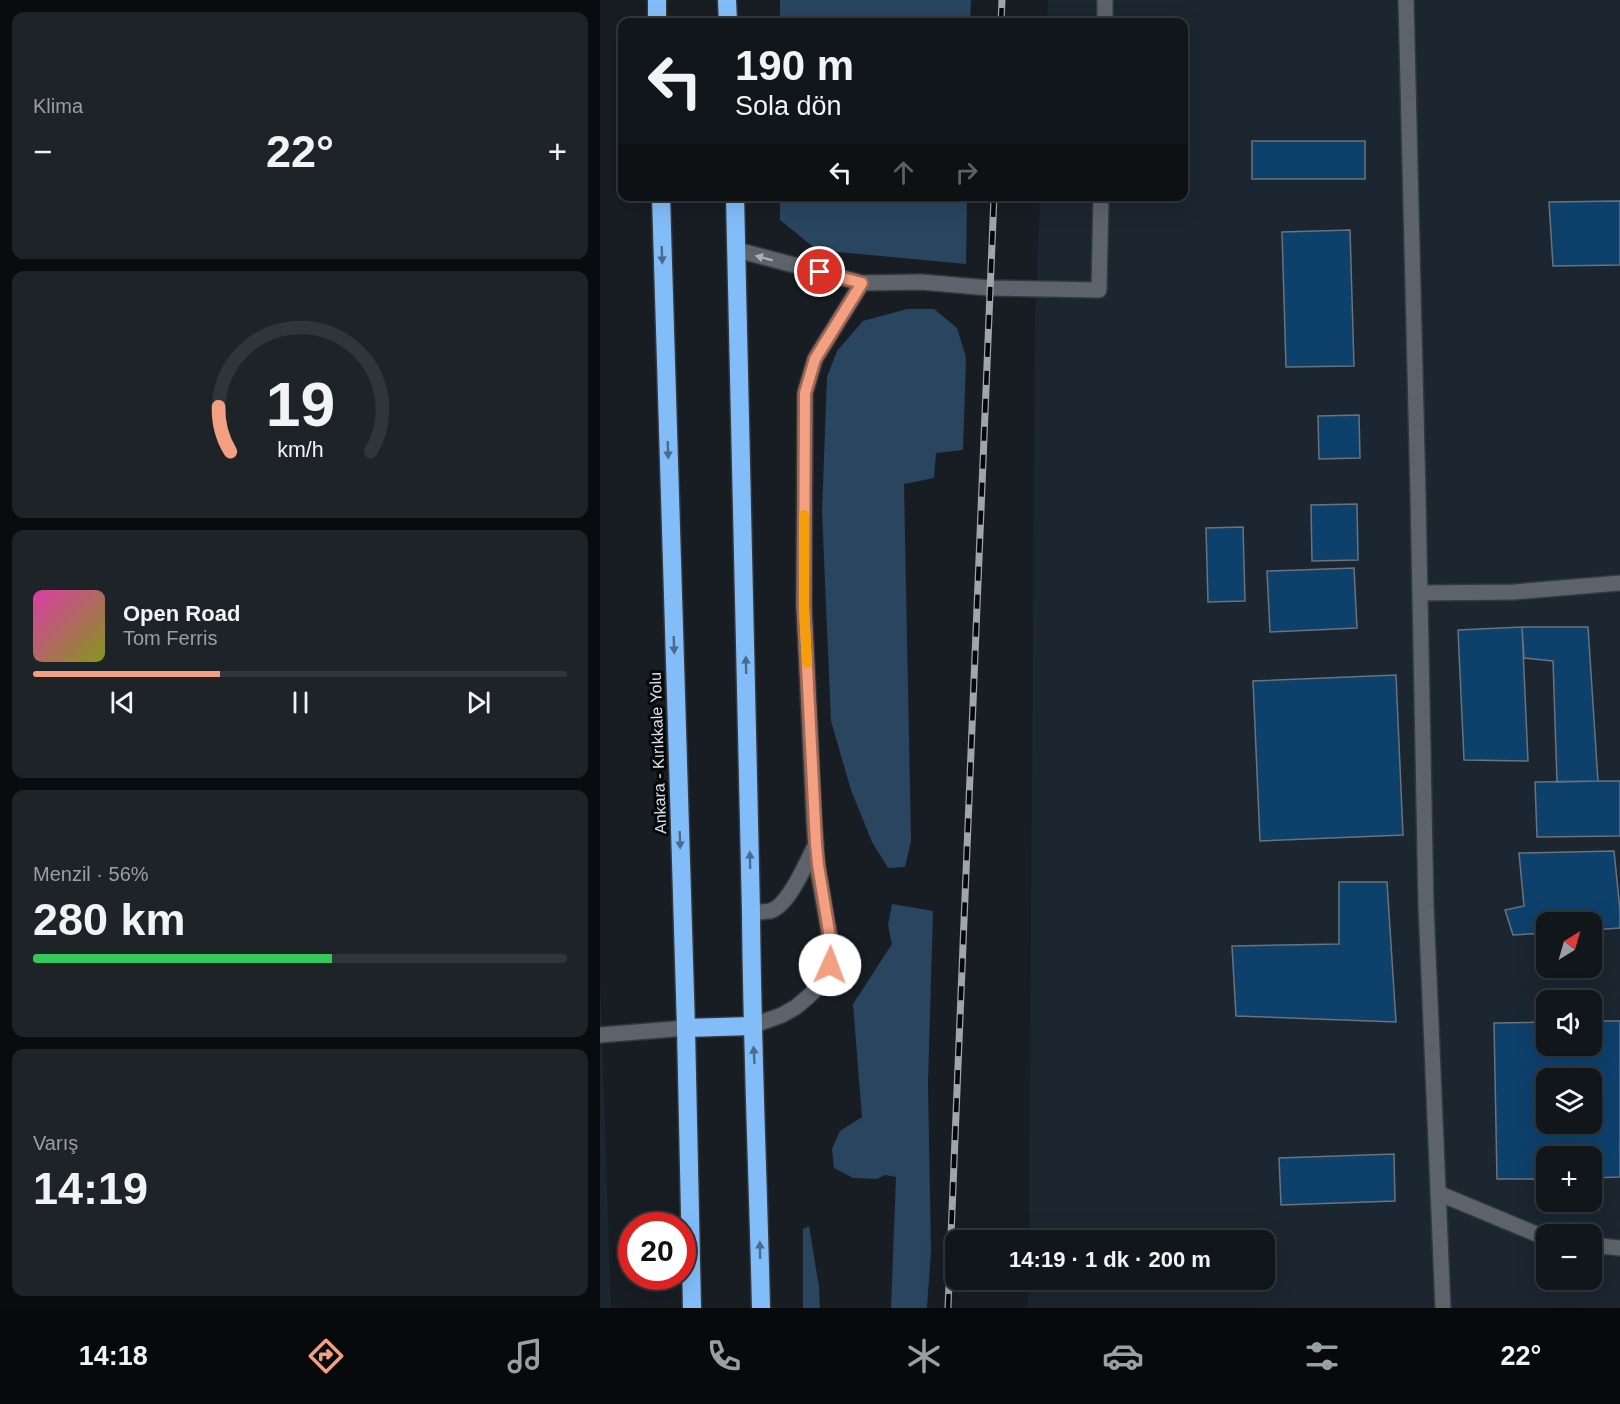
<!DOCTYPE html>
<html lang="tr">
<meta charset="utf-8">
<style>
body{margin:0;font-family:Helvetica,sans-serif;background:#1e2327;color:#f1f3f6;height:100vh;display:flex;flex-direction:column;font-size:22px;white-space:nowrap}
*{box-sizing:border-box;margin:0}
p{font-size:20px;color:#9c9fa2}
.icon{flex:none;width:33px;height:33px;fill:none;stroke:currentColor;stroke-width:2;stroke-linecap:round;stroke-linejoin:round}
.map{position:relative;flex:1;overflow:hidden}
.sheet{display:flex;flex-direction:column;gap:12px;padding:12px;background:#090c0e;width:600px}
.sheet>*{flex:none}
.top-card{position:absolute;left:18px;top:18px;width:570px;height:183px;border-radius:12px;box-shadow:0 6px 24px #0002,0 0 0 2px #303539;background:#11161a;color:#f1f3f6;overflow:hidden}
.needle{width:39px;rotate:37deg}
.fabs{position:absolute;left:936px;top:912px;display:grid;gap:12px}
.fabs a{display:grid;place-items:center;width:66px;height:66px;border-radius:12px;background:#11161a;box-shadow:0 6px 24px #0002,0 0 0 2px #303539;font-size:30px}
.speed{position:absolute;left:18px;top:1212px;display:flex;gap:12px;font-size:30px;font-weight:700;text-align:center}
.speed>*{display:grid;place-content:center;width:78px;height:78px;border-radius:50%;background:#11161a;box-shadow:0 6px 24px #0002,0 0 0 2px #303539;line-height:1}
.speed .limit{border:9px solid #d22;background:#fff;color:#111}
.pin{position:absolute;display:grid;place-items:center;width:51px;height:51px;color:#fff;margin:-26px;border:3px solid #fff;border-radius:50%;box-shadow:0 2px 6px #0007}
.me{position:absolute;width:66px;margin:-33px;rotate:2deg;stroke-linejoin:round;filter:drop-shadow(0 0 4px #0008)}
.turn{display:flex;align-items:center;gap:21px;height:126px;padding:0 18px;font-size:27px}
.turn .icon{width:78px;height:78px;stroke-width:2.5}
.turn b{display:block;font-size:42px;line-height:51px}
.lanes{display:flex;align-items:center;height:57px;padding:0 18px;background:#0003;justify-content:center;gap:30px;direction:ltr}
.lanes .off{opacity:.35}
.big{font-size:45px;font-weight:700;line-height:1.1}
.sheet .widget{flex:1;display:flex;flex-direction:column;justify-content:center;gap:9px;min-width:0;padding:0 21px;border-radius:12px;background:#1e2327}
.sheet .dial{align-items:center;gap:0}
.dial svg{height:156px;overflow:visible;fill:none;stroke:#303539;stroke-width:7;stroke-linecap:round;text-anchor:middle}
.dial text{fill:#f1f3f6;stroke:none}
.song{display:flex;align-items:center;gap:18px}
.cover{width:72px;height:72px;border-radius:9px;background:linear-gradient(135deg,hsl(320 70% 55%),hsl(70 70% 35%))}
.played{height:6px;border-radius:3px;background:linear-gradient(90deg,#f39f82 35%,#303539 35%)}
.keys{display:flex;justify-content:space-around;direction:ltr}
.heat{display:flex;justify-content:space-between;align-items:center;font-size:33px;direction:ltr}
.charge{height:9px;border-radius:4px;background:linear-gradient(90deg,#34c759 56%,#303539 0)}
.trip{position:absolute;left:345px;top:1230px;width:330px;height:60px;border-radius:12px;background:#11161a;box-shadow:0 6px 24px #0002,0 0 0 2px #303539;font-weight:700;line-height:60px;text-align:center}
.menu{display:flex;height:96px;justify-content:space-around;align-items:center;background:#07090a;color:#9c9fa2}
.menu .icon{width:42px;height:42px}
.menu .current{color:#f39f82}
.menu b{font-size:27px;color:#f1f3f6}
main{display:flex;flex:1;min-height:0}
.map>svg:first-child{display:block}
.built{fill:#1b2631;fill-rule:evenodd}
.green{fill:#2a4560}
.building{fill:#0e406c;stroke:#6b727a;stroke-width:1.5;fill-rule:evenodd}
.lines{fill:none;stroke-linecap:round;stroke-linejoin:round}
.minor-casing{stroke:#34373c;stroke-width:18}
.highway-casing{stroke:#34373c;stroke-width:21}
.minor{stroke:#5c636b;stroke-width:15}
.highway{stroke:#83bdf9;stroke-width:18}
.rail-casing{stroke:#a0a5aa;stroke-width:7}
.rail{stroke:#05070a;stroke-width:4.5;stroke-dasharray:14;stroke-linecap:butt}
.oneway{fill:#4a6b8d}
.oneway2{fill:#abb0b6}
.route-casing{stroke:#9e6754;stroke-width:15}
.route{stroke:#f39f82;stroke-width:10}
.slow{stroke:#f59e0b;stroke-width:10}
.labels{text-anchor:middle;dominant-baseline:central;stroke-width:6;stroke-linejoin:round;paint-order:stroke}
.street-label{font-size:16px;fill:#dfe3e8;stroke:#05070a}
</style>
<main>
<section class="sheet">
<div class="widget"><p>Klima</p>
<div class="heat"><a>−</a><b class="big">22°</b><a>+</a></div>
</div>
<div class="widget dial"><svg viewBox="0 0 100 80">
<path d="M14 69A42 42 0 1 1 86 69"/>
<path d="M14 69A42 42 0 0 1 8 46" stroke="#f39f82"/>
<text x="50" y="56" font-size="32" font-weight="700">19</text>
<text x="50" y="72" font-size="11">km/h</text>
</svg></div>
<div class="widget">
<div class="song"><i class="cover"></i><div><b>Open Road</b><p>Tom Ferris</p></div></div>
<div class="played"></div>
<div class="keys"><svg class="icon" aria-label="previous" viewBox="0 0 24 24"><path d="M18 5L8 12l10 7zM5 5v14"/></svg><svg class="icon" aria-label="pause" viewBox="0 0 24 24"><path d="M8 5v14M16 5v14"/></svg><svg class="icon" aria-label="next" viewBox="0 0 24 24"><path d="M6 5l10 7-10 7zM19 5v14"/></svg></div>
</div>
<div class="widget"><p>Menzil · 56%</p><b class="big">280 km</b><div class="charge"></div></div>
<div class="widget"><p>Varış</p><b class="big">14:19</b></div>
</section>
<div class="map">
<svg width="1020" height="1308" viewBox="0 0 1020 1308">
<rect width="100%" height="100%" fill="#171d23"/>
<path class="built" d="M448,0h572v1308h-592v-28h236v-40h-235l6,-915 5,-128 144,-1v-174h-137zM946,922h46v46h-46zM946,1000h46v46h-46zM946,1078h46v46h-46zM946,1156h46v46h-46zM946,1234h46v46h-46z
M0,980l2,55 9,273h-11z"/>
<path class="green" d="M180,0h191l-1,22h-190z
M180,197h187l-1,67 -149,-14 -37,-30z
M307,309h27l23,19 9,29 -3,93 -27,3 -2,25 -30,6 7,357 -6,26 -17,1 -16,-26 -21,-52 -20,-69 -9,-209 5,-135 10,-26 26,-30z
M292,904l41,7 -5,173 3,167 -4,57h-36l5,-131 -11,-2 -8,4 -24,-1 -19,-10 -2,-19 8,-18 22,-14 -9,-113 39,-60 -4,-19z
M209,1226l10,61 1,21h-17v-79z"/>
<path class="building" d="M652,141h113v38h-113z
M1020,201v64l-67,1 -4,-64z
M750,230l4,136 -68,1 -4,-135z
M759,415l1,43 -41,1 -1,-43z
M757,504l1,56 -46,1 -1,-56z
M643,527l2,74 -37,1 -2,-74z
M754,568l3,60 -87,4 -3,-61z
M922,627l6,134 -64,-1 -6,-130z
M922,627h66l10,154 -41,1 -4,-121 -29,-3z
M796,675l7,160 -143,6 -7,-160z
M998,781h22v55l-83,1 -2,-55z
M1014,851l6,59v18l-28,2v-8h-46v11l-33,2 -8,-25 19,-4 -5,-53z
M739,882h48l9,140 -160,-6 -4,-70 107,-2z
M992,1021h28v156l-28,1v-22h-46v23h-49l-3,-156 52,-1v24h46zM946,1078h46v46h-46z
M794,1154l1,47 -114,4 -2,-47z"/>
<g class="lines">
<g class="minor-casing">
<path id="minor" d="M806,0l12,494 8,412 17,402
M505,22v-22
M137,250l125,33 59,-1 69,6 109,2 2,-94
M820,593l94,-1 106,-9
M151,912c6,0 14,0 19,-1 19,-5 37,-50 46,-67
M152,1026l30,-11 14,-8 13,-11 10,-10 6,-9 7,-27 -15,-85 -3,-44 -10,-214 1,-214 10,-34 47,-76
M0,1035l86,-7
M838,1193l108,45
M992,1245l28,3"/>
</g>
<g class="highway-casing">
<path id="highway" d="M57,0v22
M127,0l1,22
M61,196l25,832 6,280
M135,196l16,716c1,132 7,264 10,396
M86,1028l66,-2"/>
</g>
<use href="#minor" class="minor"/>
<use href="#highway" class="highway"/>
<g class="rail-casing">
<path id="rail" d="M401,22l1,-22
M348,1308l46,-1112"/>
</g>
<use href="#rail" class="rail"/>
</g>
<defs><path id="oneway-solid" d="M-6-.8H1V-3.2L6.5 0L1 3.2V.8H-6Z" transform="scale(1.5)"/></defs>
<g class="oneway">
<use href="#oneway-solid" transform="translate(62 255) rotate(88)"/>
<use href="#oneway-solid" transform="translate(68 450) rotate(88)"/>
<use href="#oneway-solid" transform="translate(74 645) rotate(88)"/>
<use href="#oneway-solid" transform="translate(146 665) rotate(-91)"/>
<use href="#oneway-solid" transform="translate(80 840) rotate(88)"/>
<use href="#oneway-solid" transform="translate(150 860) rotate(-91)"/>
<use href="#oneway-solid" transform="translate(154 1055) rotate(-93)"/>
<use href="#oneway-solid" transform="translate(160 1250) rotate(-91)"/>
</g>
<use class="oneway2" href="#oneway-solid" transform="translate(164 258) rotate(-165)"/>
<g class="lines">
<g class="route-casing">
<path id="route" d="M220,272l42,11 -47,76 -10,34 -1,214 12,237 2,21 14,85 -2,15"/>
</g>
<use href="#route" class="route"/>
<path class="slow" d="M204,515v92l3,56"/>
</g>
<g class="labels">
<g class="street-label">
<text transform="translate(58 753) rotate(-92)">Ankara - Kırıkkale Yolu</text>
</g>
</g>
</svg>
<div class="fabs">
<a><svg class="needle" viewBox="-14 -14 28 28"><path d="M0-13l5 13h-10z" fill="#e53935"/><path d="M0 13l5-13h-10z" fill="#9c9fa2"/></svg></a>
<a><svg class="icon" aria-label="sound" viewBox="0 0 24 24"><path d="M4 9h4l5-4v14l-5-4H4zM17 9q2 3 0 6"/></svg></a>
<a><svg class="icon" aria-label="layers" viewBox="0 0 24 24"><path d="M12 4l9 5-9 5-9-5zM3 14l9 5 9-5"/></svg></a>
<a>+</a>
<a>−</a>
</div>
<div class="speed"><div class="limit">20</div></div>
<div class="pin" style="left:220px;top:272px;background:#d93025"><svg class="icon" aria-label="arrive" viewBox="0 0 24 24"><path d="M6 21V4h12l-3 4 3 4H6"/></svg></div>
<svg class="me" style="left:230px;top:965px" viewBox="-20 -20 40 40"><circle r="19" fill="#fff"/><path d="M0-13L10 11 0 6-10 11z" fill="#f39f82"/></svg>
<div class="trip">14:19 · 1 dk · 200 m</div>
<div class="top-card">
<div class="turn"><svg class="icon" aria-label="left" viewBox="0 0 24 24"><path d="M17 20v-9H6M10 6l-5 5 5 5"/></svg><div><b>190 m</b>Sola dön</div></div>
<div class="lanes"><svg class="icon" aria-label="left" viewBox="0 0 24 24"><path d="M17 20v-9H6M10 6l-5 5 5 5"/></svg><svg class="icon off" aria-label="ahead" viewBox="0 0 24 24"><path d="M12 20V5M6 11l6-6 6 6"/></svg><svg class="icon off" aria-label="right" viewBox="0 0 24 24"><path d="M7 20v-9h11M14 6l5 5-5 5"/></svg></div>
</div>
</div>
</main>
<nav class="menu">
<b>14:18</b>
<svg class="icon current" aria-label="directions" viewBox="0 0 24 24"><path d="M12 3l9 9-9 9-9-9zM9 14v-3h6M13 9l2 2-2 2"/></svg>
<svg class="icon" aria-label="music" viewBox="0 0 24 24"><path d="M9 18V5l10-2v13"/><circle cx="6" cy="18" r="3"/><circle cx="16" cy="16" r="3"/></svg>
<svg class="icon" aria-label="phone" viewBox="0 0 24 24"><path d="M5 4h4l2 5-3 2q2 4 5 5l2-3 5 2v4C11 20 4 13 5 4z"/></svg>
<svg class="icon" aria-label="climate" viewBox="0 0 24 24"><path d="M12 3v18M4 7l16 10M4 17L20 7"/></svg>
<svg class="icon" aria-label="car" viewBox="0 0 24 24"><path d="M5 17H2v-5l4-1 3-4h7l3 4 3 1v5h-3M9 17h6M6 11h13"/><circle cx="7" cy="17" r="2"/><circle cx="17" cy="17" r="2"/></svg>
<svg class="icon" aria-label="filters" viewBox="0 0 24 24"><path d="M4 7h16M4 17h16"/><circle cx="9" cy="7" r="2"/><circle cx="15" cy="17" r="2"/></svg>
<b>22°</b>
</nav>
